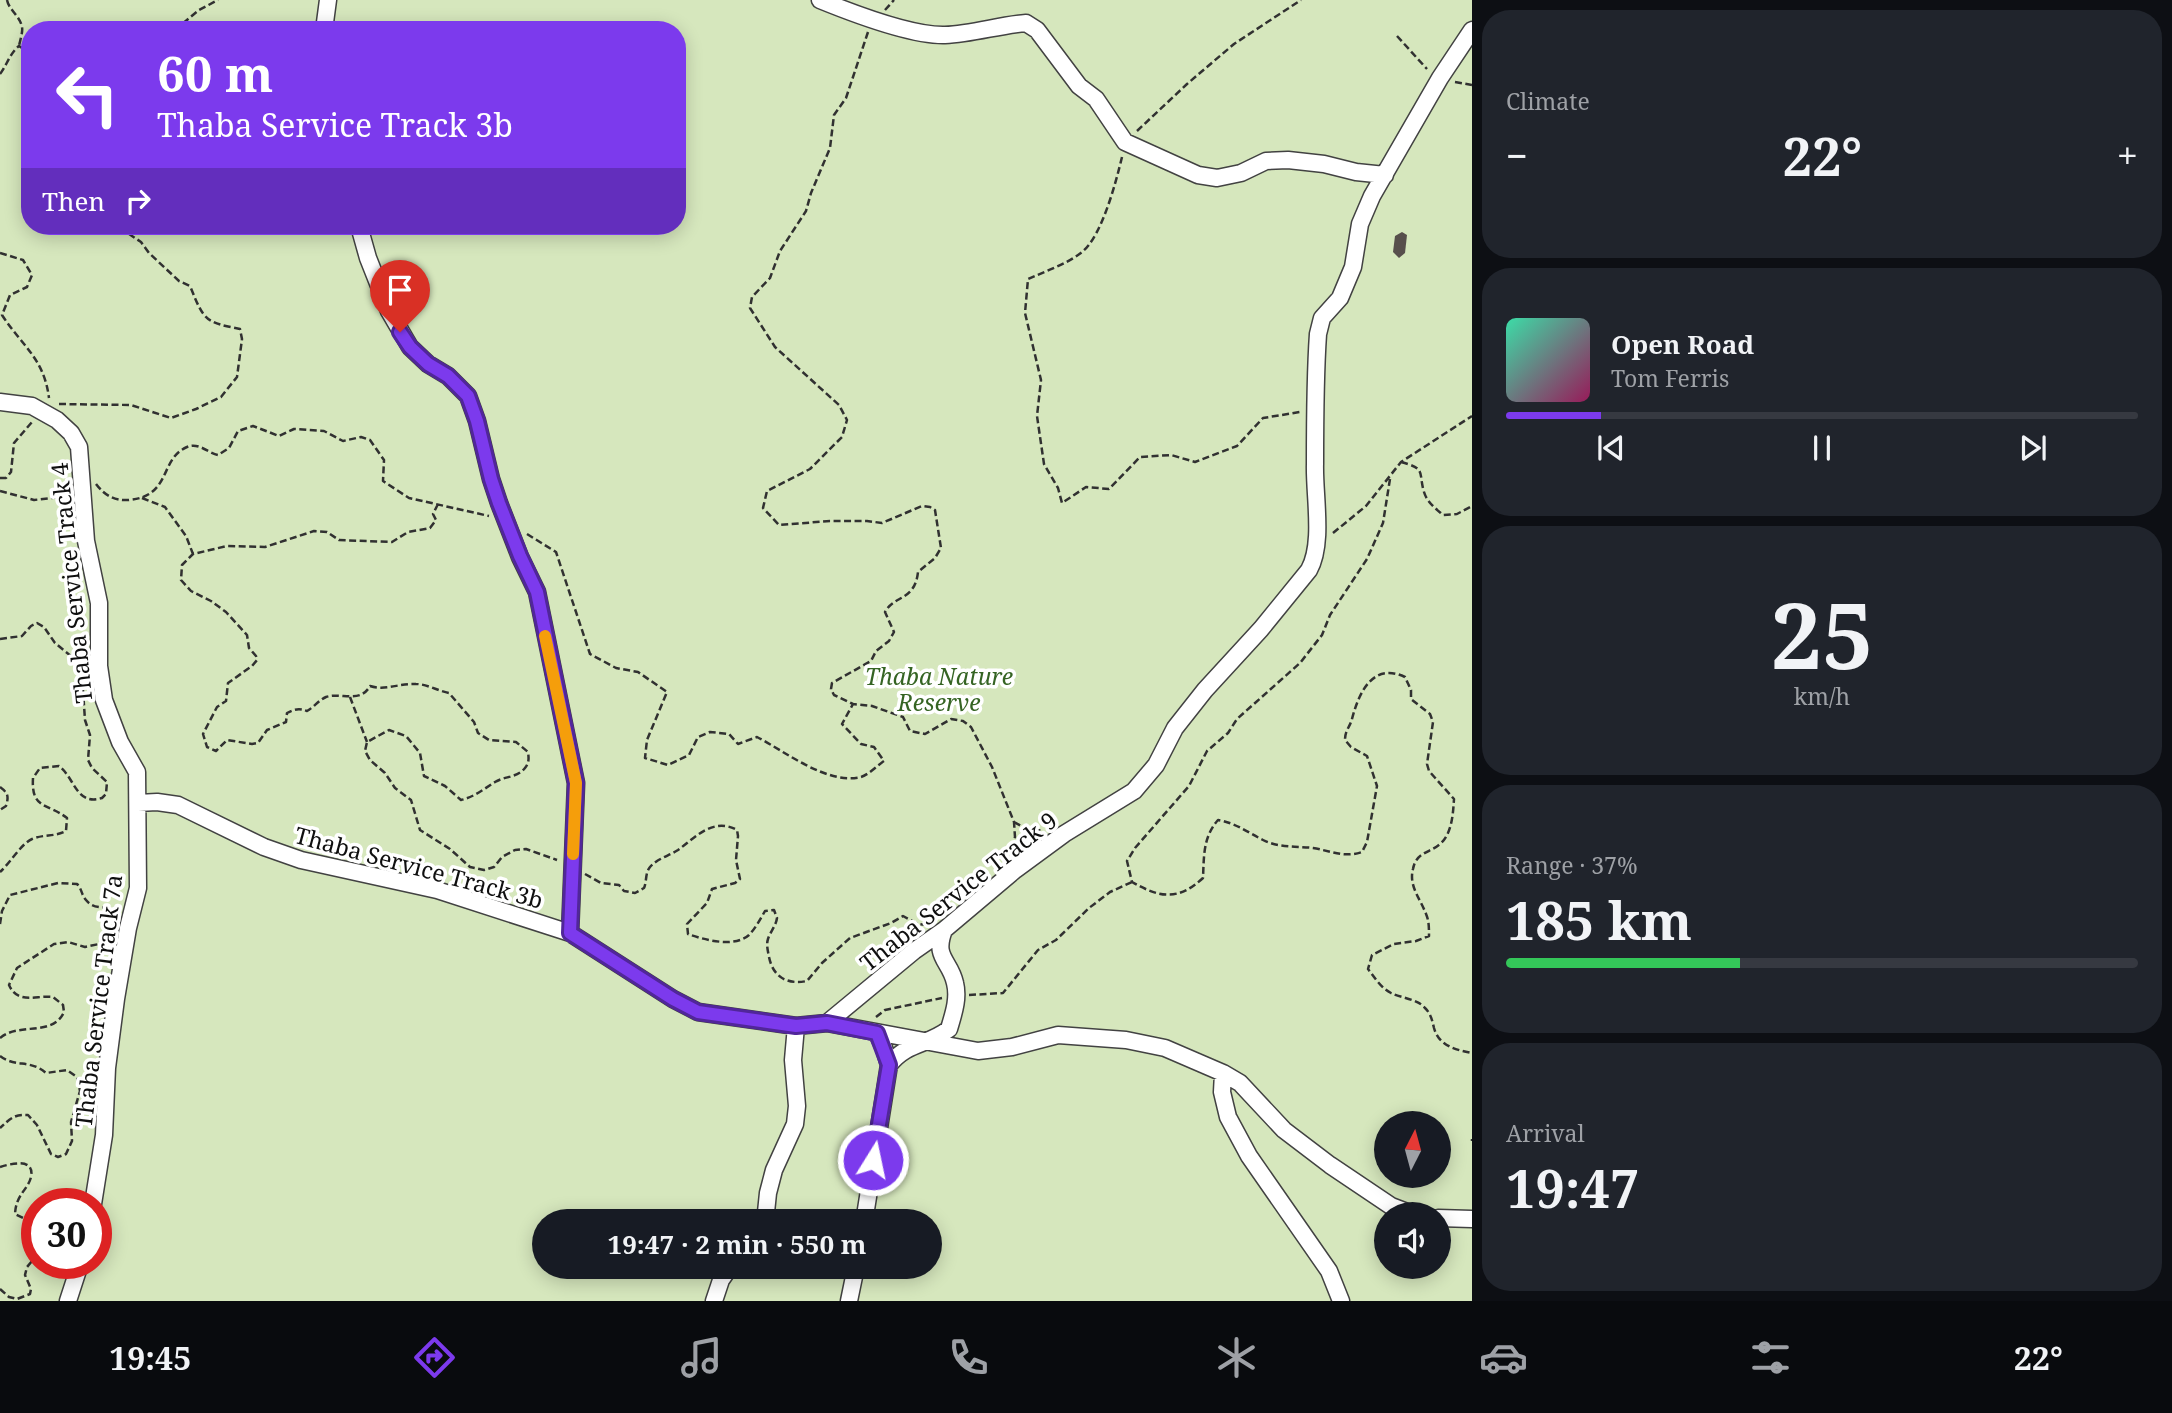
<!DOCTYPE html>
<meta charset="utf-8">
<style>
body{margin:0;font-family:"Noto Serif",serif;background:#20242c;color:#f1f3f6;height:100vh;display:flex;flex-direction:column;font-size:26px;white-space:nowrap}
*{box-sizing:border-box;margin:0}
p{font-size:23px;color:#9ea1a6}
.icon{flex:none;width:38px;height:38px;fill:none;stroke:currentColor;stroke-width:2;stroke-linecap:round;stroke-linejoin:round}
.map{position:relative;flex:1;overflow:hidden}
.drawer{display:flex;flex-direction:column;gap:10px;padding:10px;background:#0d0f14;width:700px}
.drawer>*{flex:none}
.guide{position:absolute;left:21px;top:21px;width:665px;height:214px;border-radius:28px;box-shadow:0 4px 18px #0003;background:#7c3aed;color:#fff;overflow:hidden}
.needle{width:46px;rotate:6deg}
.controls{position:absolute;left:1374px;top:1111px;display:grid;gap:14px}
.controls a{display:grid;place-items:center;width:77px;height:77px;border-radius:50%;background:#171b24;box-shadow:0 4px 18px #0003;font-size:35px}
.speed{position:absolute;left:21px;top:1188px;display:flex;gap:14px;font-size:35px;font-weight:700;text-align:center}
.speed>*{display:grid;place-content:center;width:91px;height:91px;border-radius:50%;background:#171b24;box-shadow:0 4px 18px #0003;line-height:1}
.speed .limit{border:10px solid #d22;background:#fff;color:#111}
.pin{position:absolute;display:grid;place-items:center;width:60px;height:60px;color:#fff;margin:-72px -30px;border-radius:50% 50% 50% 0;rotate:-45deg;box-shadow:0 0 7px #0007}
.pin .icon{rotate:45deg}
.me{position:absolute;width:77px;margin:-38px;rotate:10deg;stroke-linejoin:round;filter:drop-shadow(0 0 5px #0008)}
.turn{display:flex;align-items:center;gap:24px;height:147px;padding:0 21px;font-size:32px}
.turn .icon{width:91px;height:91px;stroke-width:2.5}
.turn b{display:block;font-size:49px;line-height:60px}
.then{display:flex;align-items:center;height:66px;padding:0 21px;background:#0003;gap:14px;font-size:26px}
.big{font-size:52px;font-weight:700;line-height:1.1}
.drawer .tile{flex:1;display:flex;flex-direction:column;justify-content:center;gap:10px;min-width:0;padding:0 24px;border-radius:28px;background:#20242c}
.drawer .dial{align-items:center;gap:0}
.dial b{font-size:91px;line-height:1}
.song{display:flex;align-items:center;gap:21px}
.cover{width:84px;height:84px;border-radius:10px;background:linear-gradient(135deg,hsl(160 70% 55%),hsl(330 70% 35%))}
.played{height:7px;border-radius:4px;background:linear-gradient(90deg,#7c3aed 15%,#363941 15%)}
.keys{display:flex;justify-content:space-around;direction:ltr}
.heat{display:flex;justify-content:space-between;align-items:center;font-size:38px;direction:ltr}
.charge{height:10px;border-radius:5px;background:linear-gradient(90deg,#34c759 37%,#363941 0)}
.trip{position:absolute;left:532px;top:1209px;width:410px;height:70px;border-radius:35px;background:#171b24;box-shadow:0 4px 18px #0003;font-weight:700;line-height:70px;text-align:center}
.tab-bar{display:flex;height:112px;justify-content:space-around;align-items:center;background:#090b0e;color:#9ea1a6}
.tab-bar .icon{width:49px;height:49px}
.tab-bar .current{color:#7c3aed}
.tab-bar b{font-size:32px;color:#f1f3f6}
main{display:flex;flex:1;min-height:0}
.map>svg:first-child{display:block}
.green{fill:#d6e7bd;fill-rule:evenodd}
.building{fill:#574f4c}
.lines{fill:none;stroke-linecap:round;stroke-linejoin:round}
.minor-casing{stroke:#424242;stroke-width:19}
.path{stroke:#313131;stroke-width:2.5;stroke-dasharray:7 3.5;stroke-linecap:butt}
.minor{stroke:#fff;stroke-width:16}
.route-casing{stroke:#51269a;stroke-width:18}
.route{stroke:#7c3aed;stroke-width:12}
.slow{stroke:#f59e0b;stroke-width:12}
.labels{text-anchor:middle;dominant-baseline:central;stroke-width:7;stroke-linejoin:round;paint-order:stroke}
.street-label{font-size:23px;fill:#0f0f0f;stroke:#fff}
.park-label{font-size:23px;font-style:italic;fill:#356423;stroke:#fff}
</style>
<main>
<div class="map">
<svg width="1472" height="1301" viewBox="0 0 1472 1301">
<rect width="100%" height="100%" fill="#fefbf2"/>
<path class="green" d="M0,0h1472v1301h-1472zM30,30h647v196h-647zM1386,1124h52v52h-52zM37,1204h59v60h-59zM1386,1214h52v53h-52zM544,1222h385v45h-385z"/>
<path class="building" d="M1402,232l5,3 -2,18 -6,5 -6,-6 2,-16z"/>
<g class="lines">
<g class="minor-casing">
<path id="minor" d="M820,0c32,13 91,36 125,35 28,-1 54,-10 81,-12l11,7 42,56 17,13 29,43 73,33 19,3 24,-5 25,-12 22,-1 36,4 32,8 29,3
M324,30l4,-30
M359,226l9,32 21,53 21,36 18,17 20,12 20,20 9,25 14,58 8,24 21,54 17,35 39,191 -6,150
M0,402l32,4 25,14 14,13 8,14 7,94 13,62v63l5,34 16,42 17,30 1,116 -10,40 -12,71 -9,69 -3,67 -11,69
M138,803l19,-1 21,3 86,42 37,13 136,30 133,43 103,66 25,13 98,14 31,-3 151,28 34,-4 46,-12 68,5 39,8 58,25 17,10 44,47 46,35 61,41 21,8
M827,1023l87,-72 30,-21 71,-60 49,-36 70,-43 22,-26 19,-37 30,-38 56,-61 48,-59c15,-27 5,-75 6,-106 0,-44 0,-87 3,-130l4,-16 18,-20 13,-31 7,-43 12,-28 68,-118 32,-48
M889,1065c18,-23 38,-19 60,-36 4,-14 10,-30 6,-46 -5,-23 -22,-25 -11,-53
M1223,1073l-1,19 6,25 21,39 80,115 12,30
M1438,1218l34,1
M765,1222l3,-29 6,-23 21,-46 2,-18 -4,-46 3,-34
M864,1222l25,-157 -5,-17 -7,-15
M68,1301l12,-37
M714,1301l7,-21 9,-13
M849,1301l7,-34"/>
</g>
<path class="path" d="M7,0c2,10 13,16 15,27 1,5 -2,14 -3,19
M885,10l9,-10
M175,30l24,-20 19,-10
M868,32l-22,66 -12,17 -4,33 -19,45 -5,18 -26,40 -10,27 -18,19 -2,11 25,39 64,58 8,15 -5,17 -32,32 -43,22 -4,17 16,17 51,-4h37l15,2 40,-17 8,1 5,3 6,38 -6,10 -17,14c-3,29 -24,23 -33,40l9,20 -5,9 -13,10 -5,10 -39,22 -1,6 3,6 19,9 19,2 31,11 7,14 15,3 26,-15 12,2 8,6 21,40 22,55 1,15 -5,18
M1397,36l30,33
M0,74c7,-9 10,-21 19,-28l11,7
M1455,82l17,3
M1137,131l50,-47 47,-40 67,-44
M1122,157c-6,25 -20,79 -40,95 -15,12 -36,19 -54,27l-3,34 16,67 -4,36 7,48 14,24 4,15 24,-16 23,2 31,-32 31,-2 24,7 42,-16 26,-28 37,-6
M0,253l23,7 9,15 -5,12 -17,8 -8,20c20,31 42,43 47,83
M59,404l72,1 40,13 25,-9 25,-12 16,-20 5,-38 -2,-10c-36,-7 -36,-9 -50,-43l-11,-5 -30,-28 -8,-11 -24,-16
M1401,462c26,7 17,10 23,30 3,10 11,16 19,23l14,-1 15,-8
M0,478h6l5,-6 3,-29 18,-21
M1390,479l-7,44 -16,36 -37,56 -8,20 -22,28 -63,56 -9,14 -21,18 -18,35 -54,62 -8,13 5,21c28,16 46,19 71,-4 1,-22 0,-41 15,-58 18,3 29,12 45,20 16,8 33,6 50,8 18,3 31,10 49,4l5,-10 10,-56 -10,-30 -16,-9 -6,-7c0,-10 5,-13 7,-21 7,-27 21,-57 53,-42l6,13v9l19,15 3,8 -6,42 2,7 25,28c-1,15 -2,35 -14,45 -10,9 -24,8 -27,25 -5,19 10,32 15,51 1,5 1,11 1,16l-13,5 -22,3 -22,11 -4,14c7,9 13,19 23,24 10,5 27,6 34,15 6,6 7,12 9,20 5,18 22,22 38,25
M96,484c9,12 19,17 33,16 43,-4 30,-41 58,-53 12,-5 21,6 31,8l11,-7 9,-17 15,-5 26,10 15,-7 30,2 19,10 18,-4 9,3 14,20 -1,21 26,17 80,18
M0,491l34,9 35,-4
M142,498l23,9 21,29 7,18
M438,504l-5,10 3,6 -6,8 -22,4 -16,10 -53,-2 -12,-8 -13,-1 -49,16 -38,-1 -34,8 -11,11 -1,15 10,11 20,10 15,11 21,23 2,13 7,8 1,4 -5,6 -24,17 -2,18 -9,6 -14,27 4,13 9,4 11,-11 25,4 6,-1 9,-13 19,-8 1,-9c8,-4 12,-5 20,-2 7,-4 12,-11 19,-14 15,-5 34,7 44,-11 16,5 29,-3 46,-2 11,0 22,7 33,9l25,29 4,11 11,7 27,2 12,10c1,7 1,11 -3,16 -8,10 -20,8 -30,14 -11,7 -21,15 -34,18l-16,-14 -21,-10 -4,-23 -14,-17 -17,-6 -22,12 -2,9 5,9 15,13 10,15 16,12 9,30 30,19 20,18 14,3 10,-3 8,-10 13,-7 11,-1 31,11
M1333,533l33,-27 35,-44 71,-46
M527,534l29,18 34,102 26,14 22,4 29,20 -20,48 -2,18 23,7 21,-10 9,-18 12,-5 19,2 9,10 19,-7c29,15 70,48 104,40 7,-2 16,-11 23,-16l-10,-14 -13,-3 -19,-20 11,-20
M0,639l22,-3 9,-10 6,-3 7,4 11,16 22,18 5,15 3,44 5,15 -2,25 4,8 15,14 -1,12 -4,4c-26,8 -27,-20 -43,-32l-19,2 -7,10c-2,32 15,25 34,40l-1,13c-11,6 -22,3 -34,8 -11,5 -22,24 -32,33
M350,697l17,45
M0,787c8,6 9,9 6,19l-6,4
M1014,822l9,5 20,4
M585,874l16,9 18,2 5,6 11,2 9,-5c3,-7 1,-15 6,-21 8,-9 19,-11 28,-17 18,-13 35,-33 59,-20l1,6 -2,24 4,19 -5,4 -23,6 -5,14 -20,21 1,10c17,6 46,14 61,1 6,-6 12,-17 16,-24l9,-1 3,8c-1,8 -7,14 -9,21 -2,6 0,12 1,18 4,20 18,28 38,24l15,-18 28,-25 41,-15 12,-7 15,8 9,1
M0,924l2,-13 8,-16 48,-12 19,1c5,5 4,10 9,16 7,9 17,7 27,8l4,5
M969,995l34,-2 35,-43 18,-10 33,-32 21,-16 22,-10
M876,1017l9,-7 57,-12
M0,1038c19,-16 53,-1 64,-26l-1,-7 -10,-8c-17,-2 -35,8 -44,-12l8,-17 37,-24 14,-2 17,5 14,-3 14,-18
M0,1056c16,12 30,3 46,17l21,-3 10,7 3,14 -9,31 1,19 -6,13 -8,3 -7,-3 -14,-29 -9,-10c-14,-1 -18,4 -28,13
M1472,1139v2
M0,1167c10,-3 35,-10 31,10 -3,13 -15,17 -16,37l8,4 14,-3
M0,1289l9,8 8,2 13,-5 1,-5 -6,-14 2,-8 10,-12"/>
<use href="#minor" class="minor"/>
</g>
<g class="lines">
<g class="route-casing">
<path id="route" d="M400,332l10,15 18,17 20,12 20,20 9,25 14,58 8,24 21,53 17,36 39,191 -6,150 103,66 25,13 98,14 31,-3 50,10 12,32 -16,95"/>
</g>
<use href="#route" class="route"/>
<path class="slow" d="M545,636l31,147 -3,71"/>
</g>
<g class="labels">
<g class="street-label">
<text transform="translate(71 583) rotate(-96)">Thaba Service Track 4</text>
<text transform="translate(419 867) rotate(15)">Thaba Service Track 3b</text>
<text transform="translate(958 891) rotate(-38)">Thaba Service Track 9</text>
<text transform="translate(98 1001) rotate(-83)">Thaba Service Track 7a</text>
</g>
<g class="park-label">
<text x="939" y="676">Thaba Nature<tspan x="939" dy="26">Reserve</tspan></text>
</g>
</g>
</svg>
<div class="controls">
<a><svg class="needle" viewBox="-14 -14 28 28"><path d="M0-13l5 13h-10z" fill="#e53935"/><path d="M0 13l5-13h-10z" fill="#9ea1a6"/></svg></a>
<a><svg class="icon" aria-label="sound" viewBox="0 0 24 24"><path d="M4 9h4l5-4v14l-5-4H4zM17 9q2 3 0 6"/></svg></a>
</div>
<div class="speed"><div class="limit">30</div></div>
<div class="pin" style="left:400px;top:332px;background:#d93025"><svg class="icon" aria-label="arrive" viewBox="0 0 24 24"><path d="M6 21V4h12l-3 4 3 4H6"/></svg></div>
<svg class="me" style="left:873px;top:1160px" viewBox="-20 -20 40 40"><circle r="17" fill="#7c3aed" stroke="#fff" stroke-width="3"/><path d="M0-11L8 9 0 5-8 9z" fill="#fff"/></svg>
<div class="trip">19:47 · 2 min · 550 m</div>
<div class="guide">
<div class="turn"><svg class="icon" aria-label="left" viewBox="0 0 24 24"><path d="M17 20v-9H6M10 6l-5 5 5 5"/></svg><div><b>60 m</b>Thaba Service Track 3b</div></div>
<div class="then">Then<svg class="icon" aria-label="right" viewBox="0 0 24 24"><path d="M7 20v-9h11M14 6l5 5-5 5"/></svg></div>
</div>
</div>
<section class="drawer">
<div class="tile"><p>Climate</p>
<div class="heat"><a>−</a><b class="big">22°</b><a>+</a></div>
</div>
<div class="tile">
<div class="song"><i class="cover"></i><div><b>Open Road</b><p>Tom Ferris</p></div></div>
<div class="played"></div>
<div class="keys"><svg class="icon" aria-label="previous" viewBox="0 0 24 24"><path d="M18 5L8 12l10 7zM5 5v14"/></svg><svg class="icon" aria-label="pause" viewBox="0 0 24 24"><path d="M8 5v14M16 5v14"/></svg><svg class="icon" aria-label="next" viewBox="0 0 24 24"><path d="M6 5l10 7-10 7zM19 5v14"/></svg></div>
</div>
<div class="tile dial"><b>25</b><p>km/h</p></div>
<div class="tile"><p>Range · 37%</p><b class="big">185 km</b><div class="charge"></div></div>
<div class="tile"><p>Arrival</p><b class="big">19:47</b></div>
</section>
</main>
<nav class="tab-bar">
<b>19:45</b>
<svg class="icon current" aria-label="directions" viewBox="0 0 24 24"><path d="M12 3l9 9-9 9-9-9zM9 14v-3h6M13 9l2 2-2 2"/></svg>
<svg class="icon" aria-label="music" viewBox="0 0 24 24"><path d="M9 18V5l10-2v13"/><circle cx="6" cy="18" r="3"/><circle cx="16" cy="16" r="3"/></svg>
<svg class="icon" aria-label="phone" viewBox="0 0 24 24"><path d="M5 4h4l2 5-3 2q2 4 5 5l2-3 5 2v4C11 20 4 13 5 4z"/></svg>
<svg class="icon" aria-label="climate" viewBox="0 0 24 24"><path d="M12 3v18M4 7l16 10M4 17L20 7"/></svg>
<svg class="icon" aria-label="car" viewBox="0 0 24 24"><path d="M5 17H2v-5l4-1 3-4h7l3 4 3 1v5h-3M9 17h6M6 11h13"/><circle cx="7" cy="17" r="2"/><circle cx="17" cy="17" r="2"/></svg>
<svg class="icon" aria-label="filters" viewBox="0 0 24 24"><path d="M4 7h16M4 17h16"/><circle cx="9" cy="7" r="2"/><circle cx="15" cy="17" r="2"/></svg>
<b>22°</b>
</nav>
